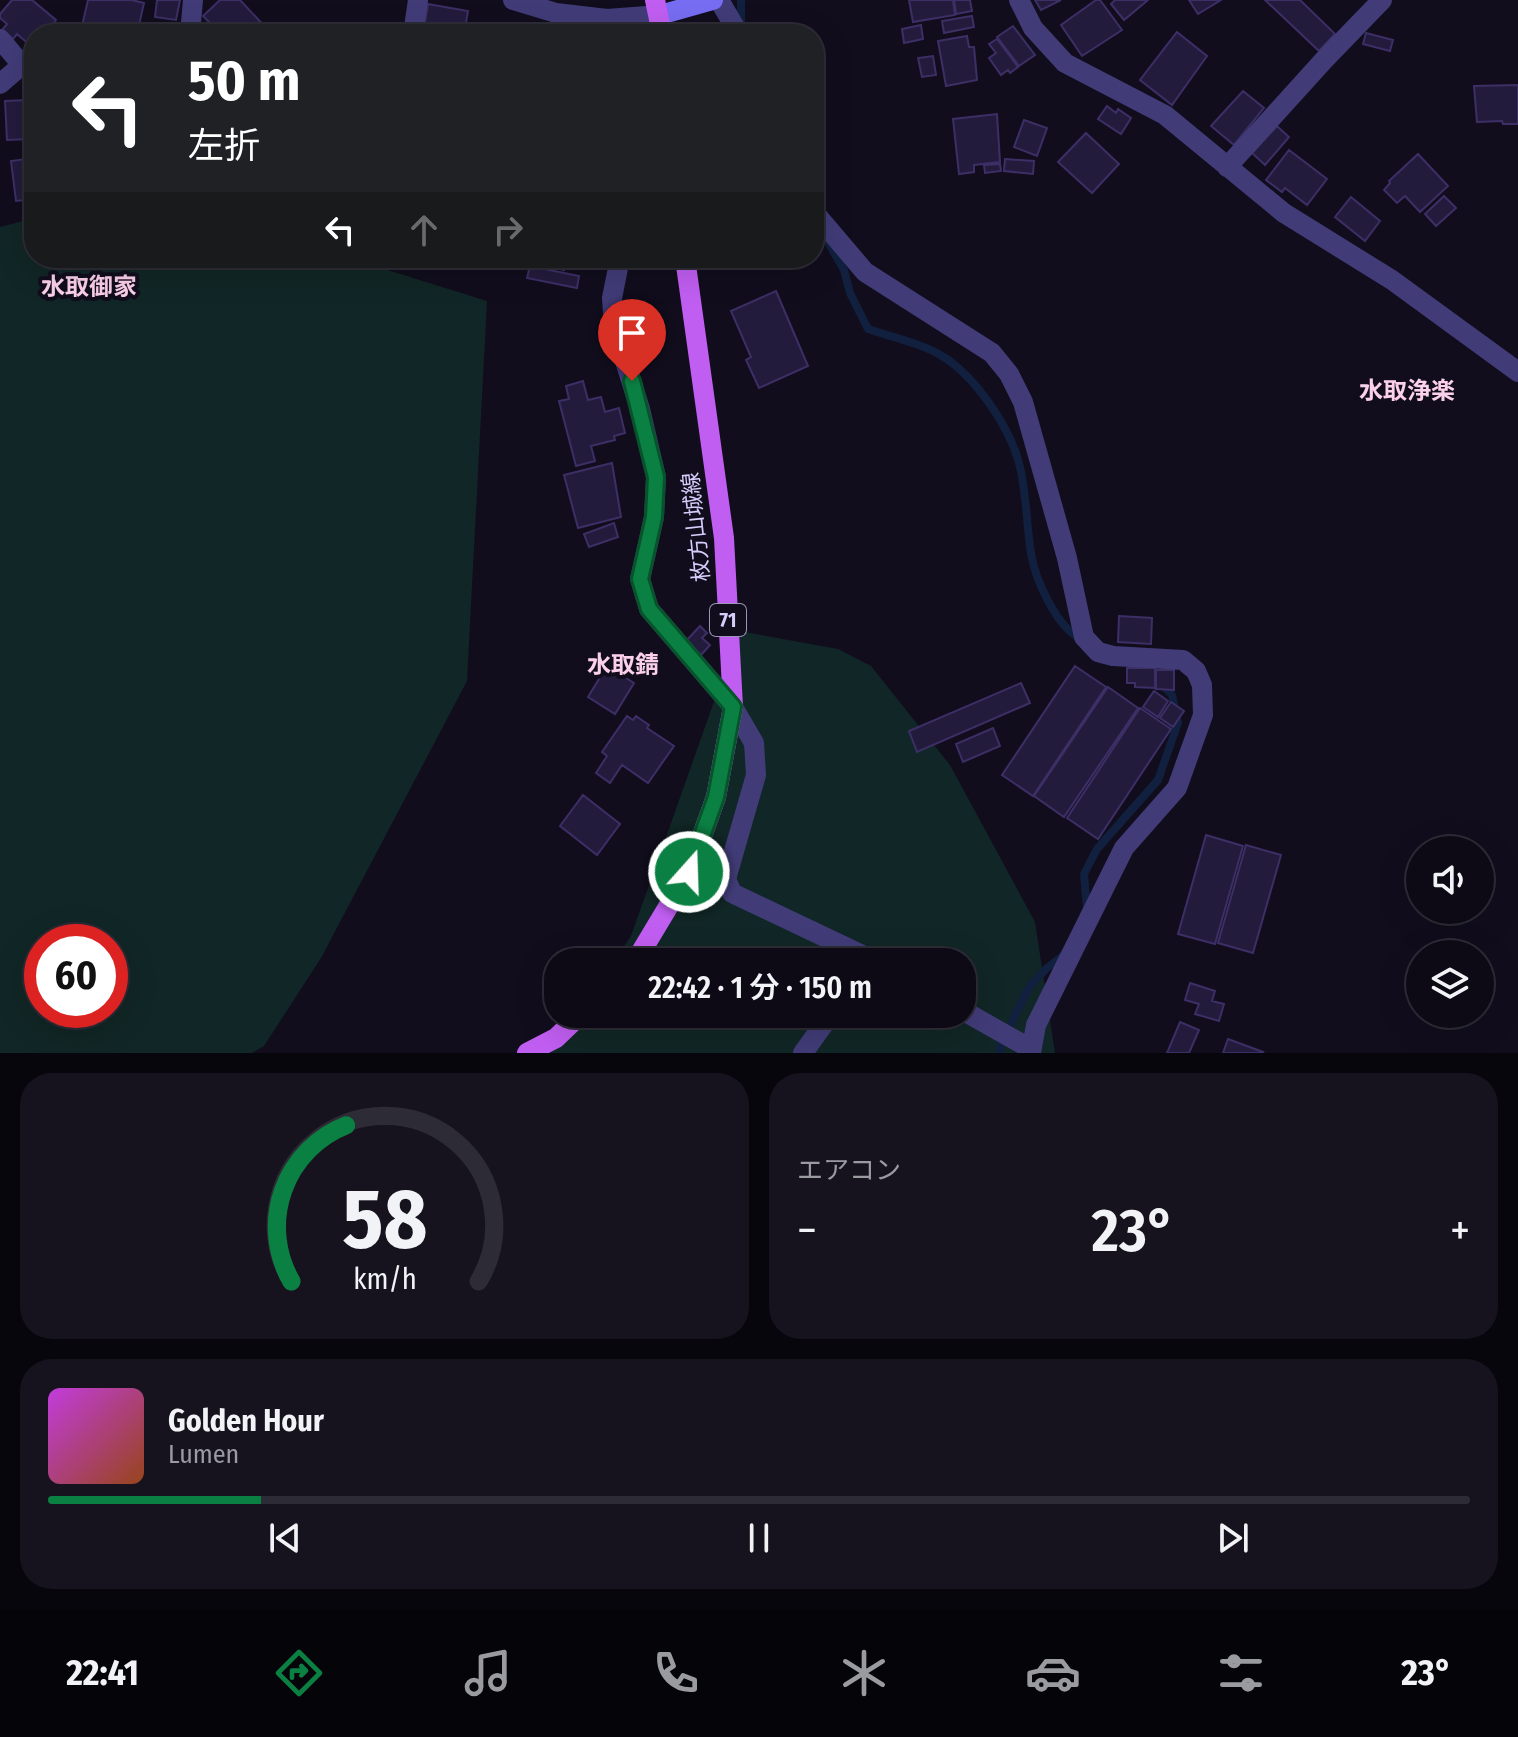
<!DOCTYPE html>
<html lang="ja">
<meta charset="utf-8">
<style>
body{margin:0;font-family:"Fira Sans Condensed","Noto Sans JP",sans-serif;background:#16131f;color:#f1f3f6;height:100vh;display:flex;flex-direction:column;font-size:30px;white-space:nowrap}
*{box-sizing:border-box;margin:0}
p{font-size:26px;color:#9a9aa1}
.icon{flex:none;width:44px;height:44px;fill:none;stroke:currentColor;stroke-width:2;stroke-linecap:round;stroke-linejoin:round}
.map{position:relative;height:1053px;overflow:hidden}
.details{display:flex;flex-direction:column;gap:20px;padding:20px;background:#07060c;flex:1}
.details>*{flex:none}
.top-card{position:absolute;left:24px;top:24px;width:800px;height:244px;border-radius:32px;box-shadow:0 8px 32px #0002,0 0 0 2px #2d2b35;background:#202124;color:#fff;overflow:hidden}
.tools{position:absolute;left:1406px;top:836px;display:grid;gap:16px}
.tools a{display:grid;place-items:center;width:88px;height:88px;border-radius:50%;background:#0d0a16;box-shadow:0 8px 32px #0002,0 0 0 2px #2d2b35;font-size:40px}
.speed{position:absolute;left:24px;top:924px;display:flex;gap:16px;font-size:40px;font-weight:700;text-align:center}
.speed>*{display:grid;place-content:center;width:104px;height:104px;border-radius:50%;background:#0d0a16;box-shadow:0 8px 32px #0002,0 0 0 2px #2d2b35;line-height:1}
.speed .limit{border:12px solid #d22;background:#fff;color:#111}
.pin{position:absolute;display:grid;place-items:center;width:68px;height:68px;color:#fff;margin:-82px -34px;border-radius:50% 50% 50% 0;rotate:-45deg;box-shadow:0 0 8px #0007}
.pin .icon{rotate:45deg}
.me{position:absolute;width:88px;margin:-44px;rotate:20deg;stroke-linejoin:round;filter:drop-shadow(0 0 6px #0008)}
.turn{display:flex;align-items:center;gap:28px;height:168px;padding:0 32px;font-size:36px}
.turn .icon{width:104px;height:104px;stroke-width:2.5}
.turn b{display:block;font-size:56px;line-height:68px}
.lanes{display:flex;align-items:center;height:76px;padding:0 32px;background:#0003;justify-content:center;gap:40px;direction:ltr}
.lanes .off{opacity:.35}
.big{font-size:60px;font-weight:600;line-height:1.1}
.details .tile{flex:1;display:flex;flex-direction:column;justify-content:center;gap:12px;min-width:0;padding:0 28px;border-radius:32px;background:#16131f}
.details .dial{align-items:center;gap:0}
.dial svg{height:208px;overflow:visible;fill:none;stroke:#2d2b35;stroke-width:7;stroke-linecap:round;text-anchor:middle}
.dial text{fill:#f1f3f6;stroke:none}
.song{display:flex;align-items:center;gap:24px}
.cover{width:96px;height:96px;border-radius:12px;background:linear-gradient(135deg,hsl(290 70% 55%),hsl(20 70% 35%))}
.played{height:8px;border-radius:4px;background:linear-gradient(90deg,#0b8043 15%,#2d2b35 15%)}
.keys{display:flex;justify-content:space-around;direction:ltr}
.heat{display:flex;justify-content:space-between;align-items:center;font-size:44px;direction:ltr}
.details .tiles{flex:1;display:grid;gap:20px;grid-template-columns:1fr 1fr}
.tile:last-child{grid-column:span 2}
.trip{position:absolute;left:544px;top:948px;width:432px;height:80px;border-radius:32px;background:#0d0a16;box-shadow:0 8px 32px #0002,0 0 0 2px #2d2b35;font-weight:600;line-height:80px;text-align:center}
.dock{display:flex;height:128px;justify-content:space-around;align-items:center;background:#050409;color:#9a9aa1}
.dock .icon{width:56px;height:56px}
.dock .current{color:#0b8043}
.dock b{font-size:36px;color:#f1f3f6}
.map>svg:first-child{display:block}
.green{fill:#112626;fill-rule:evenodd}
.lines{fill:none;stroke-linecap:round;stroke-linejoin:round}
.stream{stroke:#11203e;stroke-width:8}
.building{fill:#231b3c;stroke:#3c2f66;stroke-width:2}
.street{stroke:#413c78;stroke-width:20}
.secondary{stroke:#766df2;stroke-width:20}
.primary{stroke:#c05ef1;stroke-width:20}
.route-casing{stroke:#07532c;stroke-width:20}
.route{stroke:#0b8043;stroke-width:14}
.labels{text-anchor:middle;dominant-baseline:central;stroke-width:8;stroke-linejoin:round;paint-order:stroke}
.shield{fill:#110d1d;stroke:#9a94b8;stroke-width:2}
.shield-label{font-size:20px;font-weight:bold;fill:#d5cefb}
.street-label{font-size:22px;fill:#d5cefb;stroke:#110d1d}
.neighbourhood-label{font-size:24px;font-weight:bold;fill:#fbd0e9;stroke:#110d1d}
</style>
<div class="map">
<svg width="1518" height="1053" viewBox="0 0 1518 1053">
<rect width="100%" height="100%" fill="#110d1d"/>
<path class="green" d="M34,218v40h315l138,43 -20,380 -146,277 -57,88 -12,7h-252v-826zM42,942h68v68h-68z
M739,631l99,18 33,17 79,99 85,157 20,131h-506l27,-39h386v-52h-349l18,-26z"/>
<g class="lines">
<path class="stream" d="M741,0v29
M825,237l19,33 6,23 18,36c23,8 53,14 74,27 33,20 67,70 77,107 8,30 7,60 12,90 4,26 26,76 51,86
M1087,909l-3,-35 13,-25 61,-69 20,-57 -6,-28 -13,-13
M1000,1053v-7l29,-59 17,-18 20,-16"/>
</g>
<path class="building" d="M12,0h20l24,20 -11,14h-11l-1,14 -16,-14 -4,5 -11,-9 5,-6 -7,-6v-4z
M88,0h44l12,3 -7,31 -46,-2 1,-4 -10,-2z
M157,0h23l-4,20 -21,-3z
M220,0h20l29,31 -3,3h-45l-18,-18z
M909,0h44l2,15 -42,7z
M954,0h16l2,11 -16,3z
M1035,0h26l-20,10z
M1096,0h4l22,30 -40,26 -21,-31z
M1115,0h33l-24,20 -13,-16z
M1189,0h32l-23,14z
M1265,0h35l35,34 -16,17z
M428,4l40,7 -4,23h-41z
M972,16l2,11 -30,6 -2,-12z
M921,25l2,14 -19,4 -2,-14z
M1013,26l22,29 -16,11 -22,-29z
M1177,32l30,24 -35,49 -32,-25z
M1366,33l27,7 -3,11 -27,-7z
M967,36l2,11h5l3,33 -31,6 -8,-45z
M997,39l21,28 -8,6 -2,-3 -7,5 -12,-17 7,-5 -7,-9z
M933,56l3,19 -14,2 -4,-19z
M1518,85v39h-15l-1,-3 -25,1 -3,-36z
M1243,91l21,17 -30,37 -23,-19z
M29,100l2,39 -24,1 -2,-39z
M1107,106l9,7 2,-4 13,9 -10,16 -23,-15z
M997,114l3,48 -26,3v7l-15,2 -6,-55z
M1024,120l23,8 -10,28 -23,-9z
M1277,126l12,11 -24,28 -13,-12z
M1086,133l33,31 -27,29 -34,-31z
M1289,150l38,29 -20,26 -22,-17 -3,4 -16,-12z
M1418,154l30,32 -28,26 -15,-16 -8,7 -13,-13 6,-7 -1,-2z
M34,158v41l-18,2 -5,-40z
M1005,159l29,2 -1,13 -29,-3z
M1000,164l1,7 -16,2 -1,-8z
M1444,196l12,12 -20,18 -11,-12z
M1351,197l29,24 -15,20 -30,-24z
M550,258h41l-2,9 -23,-5 -2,8 -16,-4z
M530,266l49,10 -2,12 -50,-10z
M776,291l32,75 -49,22 -13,-28 5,-3 -20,-46z
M583,381l5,19 13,-3 4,15 14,-4 6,25 -11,3 1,4 -24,6 4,15 -19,5 -17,-65 10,-2 -3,-13z
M612,463l9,54 -43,11 -14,-53z
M614,523l4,14 -29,10 -5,-13z
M1119,616l33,2 -1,26 -33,-2z
M700,626l7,7 -5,5 8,7 -9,10 -15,-14z
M607,666l27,17 -19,31 -27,-17z
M1075,666l31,21 -73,109 -31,-21z
M1127,668h28v20l-20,-1v-4h-8z
M1156,670h18v20l-18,-1z
M1021,683l9,20 -113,49 -8,-21z
M1108,687l30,21 -74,109 -30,-21z
M1154,691l14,10 -10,16 -15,-10z
M1171,702l13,9 -11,16 -13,-9z
M1140,708l31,21 -73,110 -31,-21z
M627,716l6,4 3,-4 13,9 -2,3 27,18 -26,37 -26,-18 -12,18 -14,-10 11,-17 -5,-4z
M993,728l7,18 -37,16 -7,-18z
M583,795l37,29 -23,31 -37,-29z
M1206,835l37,11 -28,98 -37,-10z
M1246,845l35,10 -28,98 -35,-10z
M1190,983l25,8 -3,10 12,3 -5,17 -24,-7 4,-10 -14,-4z
M1180,1022l19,8 -10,23h-22z
M1228,1039l35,13 -1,1h-39z"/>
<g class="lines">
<path class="street" d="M513,0l43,13 51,6 53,-4
M719,0l20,34
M1019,0l14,28 32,35 100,52 119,98 108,67 126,92
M190,34l3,-34
M413,34l5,-34
M0,39l22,26 -22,19
M1227,167l97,-107 58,-60
M814,212l51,60 127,81 17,21 14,28 44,156 17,79 14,15 15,4 70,4 13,11 6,14 1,30 -26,73 -53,60 -88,177 -5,28
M620,258l-8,40 2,28 26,83 16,68 -2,40 -14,62 9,30 84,98 21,36 2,32 -30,104 6,14 145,69
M962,1010l69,39
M803,1053l28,-39"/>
<path class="secondary" d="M660,15l53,-15"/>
<path class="primary" d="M655,0l7,34
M635,962l54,-90 27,-75 17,-90 -9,-169 -39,-280
M527,1053l29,-15 25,-24"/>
</g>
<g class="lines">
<g class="route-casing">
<path id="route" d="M632,381l24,96 -2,40 -14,62 9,30 84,98 -17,90 -27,75"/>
</g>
<use href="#route" class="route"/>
</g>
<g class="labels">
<rect class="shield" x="710" y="604" width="36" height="32" rx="6"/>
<g class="shield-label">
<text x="728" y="620">71</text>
</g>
<g class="street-label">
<text transform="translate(696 527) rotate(-96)">枚方山城線</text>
</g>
<g class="neighbourhood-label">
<text x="89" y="287">水取御家</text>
<text x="1407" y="391">水取浄楽</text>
<text x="623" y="665">水取錆</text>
</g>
</g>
</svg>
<div class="tools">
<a><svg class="icon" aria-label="sound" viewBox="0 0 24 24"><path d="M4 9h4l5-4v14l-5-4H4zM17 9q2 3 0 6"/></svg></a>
<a><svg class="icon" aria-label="layers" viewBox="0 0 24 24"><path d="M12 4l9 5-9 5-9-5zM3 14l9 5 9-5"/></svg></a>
</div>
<div class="speed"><div class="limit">60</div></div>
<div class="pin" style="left:632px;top:381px;background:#d93025"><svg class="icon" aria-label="arrive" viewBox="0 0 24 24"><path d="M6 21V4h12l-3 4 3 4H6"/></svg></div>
<svg class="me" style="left:689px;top:872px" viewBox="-20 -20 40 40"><circle r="17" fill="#0b8043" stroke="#fff" stroke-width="3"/><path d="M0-11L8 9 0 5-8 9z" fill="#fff"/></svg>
<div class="trip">22:42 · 1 分 · 150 m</div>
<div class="top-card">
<div class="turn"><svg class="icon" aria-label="left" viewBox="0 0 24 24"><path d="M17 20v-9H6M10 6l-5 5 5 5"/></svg><div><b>50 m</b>左折</div></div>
<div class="lanes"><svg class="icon" aria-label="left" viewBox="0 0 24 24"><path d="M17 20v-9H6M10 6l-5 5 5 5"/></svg><svg class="icon off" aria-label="ahead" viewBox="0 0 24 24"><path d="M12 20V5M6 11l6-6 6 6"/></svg><svg class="icon off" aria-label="right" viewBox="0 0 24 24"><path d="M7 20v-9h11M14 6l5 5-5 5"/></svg></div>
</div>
</div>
<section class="details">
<div class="tiles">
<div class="tile dial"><svg viewBox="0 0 100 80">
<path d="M14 69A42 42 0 1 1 86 69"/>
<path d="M14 69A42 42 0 0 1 35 9" stroke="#0b8043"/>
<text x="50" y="56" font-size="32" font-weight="700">58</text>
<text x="50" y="72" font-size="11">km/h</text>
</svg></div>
<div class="tile"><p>エアコン</p>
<div class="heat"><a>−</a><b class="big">23°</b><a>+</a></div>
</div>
<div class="tile">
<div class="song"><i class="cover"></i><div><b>Golden Hour</b><p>Lumen</p></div></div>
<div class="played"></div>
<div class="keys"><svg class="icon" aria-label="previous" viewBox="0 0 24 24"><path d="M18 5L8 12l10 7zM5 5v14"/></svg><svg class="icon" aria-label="pause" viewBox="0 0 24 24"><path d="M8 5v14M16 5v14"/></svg><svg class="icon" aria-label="next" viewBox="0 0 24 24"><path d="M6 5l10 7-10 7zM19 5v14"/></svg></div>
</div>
</div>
</section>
<nav class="dock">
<b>22:41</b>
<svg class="icon current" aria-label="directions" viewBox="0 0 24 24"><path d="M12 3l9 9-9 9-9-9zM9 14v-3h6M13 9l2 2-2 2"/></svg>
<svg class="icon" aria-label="music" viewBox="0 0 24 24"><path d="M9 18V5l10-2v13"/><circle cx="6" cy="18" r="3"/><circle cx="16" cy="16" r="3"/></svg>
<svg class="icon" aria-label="phone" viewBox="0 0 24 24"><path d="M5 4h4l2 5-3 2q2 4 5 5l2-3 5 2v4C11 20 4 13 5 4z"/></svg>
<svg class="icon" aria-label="climate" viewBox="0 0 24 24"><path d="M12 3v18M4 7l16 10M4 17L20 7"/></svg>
<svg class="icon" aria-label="car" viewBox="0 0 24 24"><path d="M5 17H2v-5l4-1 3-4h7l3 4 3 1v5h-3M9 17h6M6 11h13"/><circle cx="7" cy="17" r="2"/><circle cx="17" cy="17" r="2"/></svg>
<svg class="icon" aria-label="filters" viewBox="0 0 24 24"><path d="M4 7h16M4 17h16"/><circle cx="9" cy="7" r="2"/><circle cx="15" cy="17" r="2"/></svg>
<b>23°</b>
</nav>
